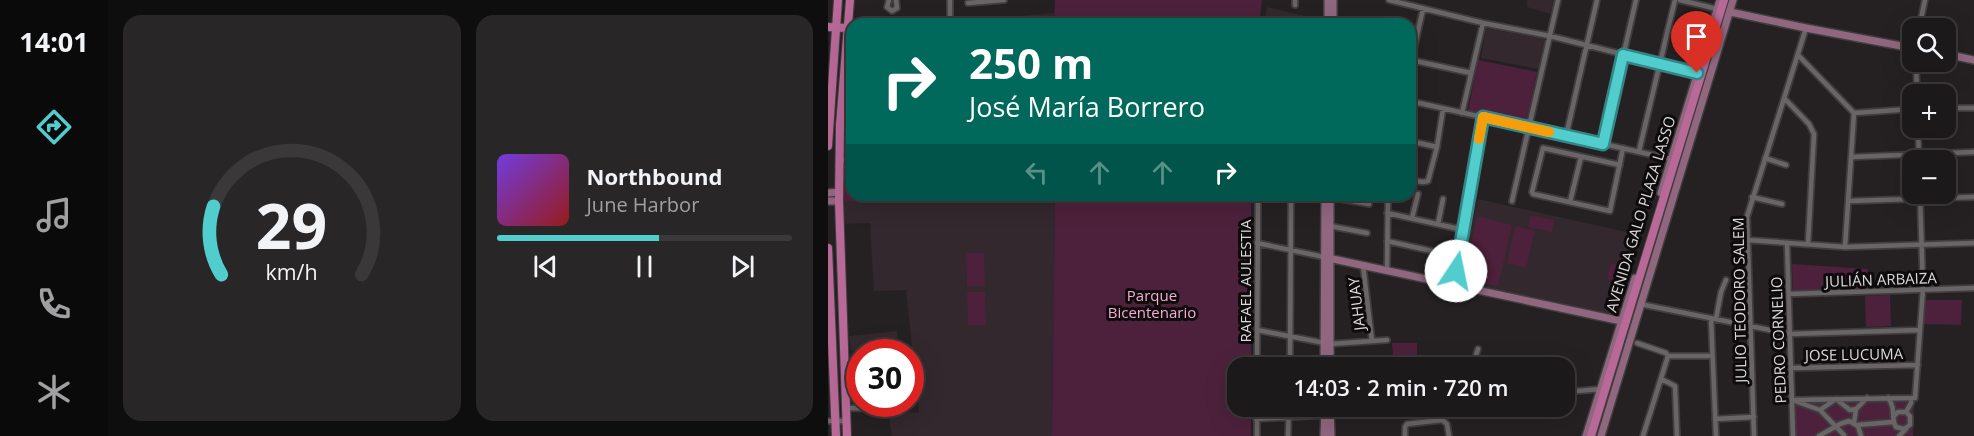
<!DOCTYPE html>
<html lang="es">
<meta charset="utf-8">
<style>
body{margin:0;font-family:"Open Sans",sans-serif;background:#292627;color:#f1f3f6;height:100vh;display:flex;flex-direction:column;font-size:22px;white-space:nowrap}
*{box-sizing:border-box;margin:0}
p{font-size:20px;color:#a0a0a2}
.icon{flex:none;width:33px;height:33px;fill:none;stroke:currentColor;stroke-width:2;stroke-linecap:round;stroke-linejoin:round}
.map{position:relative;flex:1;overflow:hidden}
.side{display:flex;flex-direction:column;gap:15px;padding:15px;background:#0f0e0e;width:720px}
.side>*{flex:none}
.top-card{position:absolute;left:18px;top:18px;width:570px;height:183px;border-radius:18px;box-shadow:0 6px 24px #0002,0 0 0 2px #3a3839;background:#00695c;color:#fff;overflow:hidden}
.controls{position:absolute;left:1074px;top:18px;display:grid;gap:12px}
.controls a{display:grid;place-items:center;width:54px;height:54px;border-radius:12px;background:#1c191a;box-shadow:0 6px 24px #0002,0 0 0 2px #3a3839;font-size:30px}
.speed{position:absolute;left:18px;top:339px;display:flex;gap:12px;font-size:30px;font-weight:700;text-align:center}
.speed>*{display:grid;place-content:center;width:78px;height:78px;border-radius:50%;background:#1c191a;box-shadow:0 6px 24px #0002,0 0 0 2px #3a3839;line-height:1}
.speed .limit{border:9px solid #d22;background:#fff;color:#111}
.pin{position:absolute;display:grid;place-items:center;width:51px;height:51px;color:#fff;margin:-62px -26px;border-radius:50% 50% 50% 0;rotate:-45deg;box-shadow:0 0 6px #0007}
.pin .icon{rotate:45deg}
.me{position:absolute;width:66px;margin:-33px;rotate:11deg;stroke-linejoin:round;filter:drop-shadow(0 0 4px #0008)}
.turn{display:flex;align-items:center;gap:21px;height:126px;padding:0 24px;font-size:27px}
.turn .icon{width:78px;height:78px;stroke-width:2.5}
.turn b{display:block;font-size:42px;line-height:51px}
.lanes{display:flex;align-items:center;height:57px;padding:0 24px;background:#0003;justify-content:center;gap:30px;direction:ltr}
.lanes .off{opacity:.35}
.side .widget{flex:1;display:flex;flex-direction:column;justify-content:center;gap:9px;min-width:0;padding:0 21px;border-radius:18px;background:#292627}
.side .dial{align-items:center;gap:0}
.dial svg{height:156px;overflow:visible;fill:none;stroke:#3a3839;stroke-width:7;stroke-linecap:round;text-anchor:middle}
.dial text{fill:#f1f3f6;stroke:none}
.song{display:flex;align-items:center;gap:18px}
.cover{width:72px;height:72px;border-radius:9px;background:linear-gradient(135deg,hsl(260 70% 55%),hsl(0 70% 35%))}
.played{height:6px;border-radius:3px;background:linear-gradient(90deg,#52cdce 55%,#3a3839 55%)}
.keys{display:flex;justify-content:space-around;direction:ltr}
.side .tiles{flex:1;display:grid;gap:15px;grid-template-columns:repeat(2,1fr)}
.trip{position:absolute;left:399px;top:357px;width:348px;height:60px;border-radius:18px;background:#1c191a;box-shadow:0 6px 24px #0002,0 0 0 2px #3a3839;font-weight:600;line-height:60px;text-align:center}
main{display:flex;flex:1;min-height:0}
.tabs{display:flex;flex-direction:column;width:108px;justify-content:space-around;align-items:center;background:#0b0a0a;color:#a0a0a2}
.tabs .icon{width:42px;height:42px}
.tabs .on{color:#52cdce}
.tabs b{font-size:27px;color:#f1f3f6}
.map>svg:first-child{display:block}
.built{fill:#32282d}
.green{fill:#4d213b}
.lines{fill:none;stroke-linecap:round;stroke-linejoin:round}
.street-casing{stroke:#403d3e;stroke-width:8}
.secondary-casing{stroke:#403d3e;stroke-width:10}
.primary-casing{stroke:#403d3e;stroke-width:10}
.street{stroke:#696466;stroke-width:4.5}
.secondary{stroke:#90677f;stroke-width:7}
.primary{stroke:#b86997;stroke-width:8}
.route-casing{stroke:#358586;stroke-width:15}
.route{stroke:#52cdce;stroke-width:10}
.slow{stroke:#f59e0b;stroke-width:10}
.labels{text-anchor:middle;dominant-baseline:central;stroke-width:6;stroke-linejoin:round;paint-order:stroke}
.street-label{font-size:15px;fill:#dddadb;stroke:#0d0b0c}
.park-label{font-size:15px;fill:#f7aad4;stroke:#0d0b0c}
</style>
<main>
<nav class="tabs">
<b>14:01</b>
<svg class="icon on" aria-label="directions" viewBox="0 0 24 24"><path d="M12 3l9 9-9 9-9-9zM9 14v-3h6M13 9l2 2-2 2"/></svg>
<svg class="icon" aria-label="music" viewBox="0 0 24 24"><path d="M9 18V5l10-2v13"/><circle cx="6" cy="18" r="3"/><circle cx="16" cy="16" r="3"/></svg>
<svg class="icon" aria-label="phone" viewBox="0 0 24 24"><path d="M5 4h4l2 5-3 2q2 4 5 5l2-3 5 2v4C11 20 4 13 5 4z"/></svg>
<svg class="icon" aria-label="climate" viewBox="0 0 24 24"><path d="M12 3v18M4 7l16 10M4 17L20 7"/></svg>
</nav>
<section class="side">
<div class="tiles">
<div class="widget dial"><svg viewBox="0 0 100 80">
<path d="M14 69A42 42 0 1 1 86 69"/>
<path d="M14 69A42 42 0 0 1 10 34" stroke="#52cdce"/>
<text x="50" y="56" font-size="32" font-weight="700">29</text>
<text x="50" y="72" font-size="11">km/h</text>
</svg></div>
<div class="widget">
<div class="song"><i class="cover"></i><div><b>Northbound</b><p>June Harbor</p></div></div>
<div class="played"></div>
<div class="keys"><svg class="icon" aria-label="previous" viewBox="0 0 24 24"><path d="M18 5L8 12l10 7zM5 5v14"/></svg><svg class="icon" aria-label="pause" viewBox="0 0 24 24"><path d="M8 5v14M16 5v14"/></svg><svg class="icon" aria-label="next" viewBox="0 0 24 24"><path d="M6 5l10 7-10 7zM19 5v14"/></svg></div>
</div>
</div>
</section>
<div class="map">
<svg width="1146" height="436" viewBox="0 0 1146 436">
<rect width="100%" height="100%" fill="#252123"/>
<path class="built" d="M699,0h27l-4,14 -23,-7z
M439,7l47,11 10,-1v7h-60z
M226,13v11h-96l62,-8z
M658,28l59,11 -6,30 -58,-11z
M24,184v11h203l-3,241h-160l-4,-25 31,2 -13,-123 -32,1 -4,-68 -26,1v-39z
M650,199l158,35 -19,83 -158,-36z
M69,331l2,15 -48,5 -2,-15z"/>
<path class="green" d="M227,0h207l-3,24h-205z
M650,60l59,12 -11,51 -58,-12z
M24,184v11h47v5l-55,2v-17z
M227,195h196v172l-13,1v38l13,1v29h-199z
M702,215l24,5 -2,12 -24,-5z
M649,216l35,9 -14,61 -35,-8z
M687,226l20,5 -9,37 -19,-5z
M138,253h18l1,33h-18z
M783,263l17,5 -3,17 -18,-6z
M964,264l76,5 -3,19 -72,3z
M139,292h18l1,33h-18z
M1062,295l1,31 -25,1 -1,-31z
M1095,300h39l-1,25 -40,-1z
M564,343h25v15h-9v9h-14z
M1086,397l-1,39h-120l-1,-36z"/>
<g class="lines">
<g class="street-casing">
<path id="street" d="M61,0l-2,7 5,4 5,-3 -1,-8
M122,0v17
M561,0l94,23 67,13 147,37
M852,0l37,9
M140,3l36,-3
M467,5v-5
M1091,28l6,-28
M970,55l56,58 -9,134
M583,60l60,13
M1088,62l1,32
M582,66l13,-57
M957,99l24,25 5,10 -6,110
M582,101l261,58
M1118,108h28
M634,113l21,-90
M1026,113l58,-4
M1090,128l1,32
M738,136l31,-136
M582,141l27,6
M775,144l33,-144
M811,151l36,-151
M1024,157l122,-5
M937,158l21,7
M12,160l12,1
M792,165l-77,-17 -11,44 1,2 77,17 13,-63
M582,180l13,2 5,-1 9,-34 6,-38
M502,197l39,7
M924,197l30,7
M684,201l46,-201
M1021,201l125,-4
M742,202l11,-45
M559,213l77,17
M584,218l6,-24
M610,224l5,-25
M502,226l37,7
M920,240l97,7 129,-4
M559,241l72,16
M429,243l67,14
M959,244l6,192
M535,265l9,76
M559,270l1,-75
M626,285l29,-168
M961,294l185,-6
M812,304l150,30 130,-4
M883,318l5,118
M888,319l5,-27 5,-12
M429,330l73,14 57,-4
M809,343l29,10 2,3
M840,356h44
M586,362l57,6
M429,368l1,-173
M462,368l1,-173
M644,368l6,-19
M964,368l126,-3
M833,379l14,7 2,50
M736,392l37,-3
M1060,398c9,12 2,19 8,29l8,2 6,-4v-9l-4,-4h-8l-4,4
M964,400l123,-2 8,-109 -3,-95
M967,401l25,9 24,25
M429,406v30
M18,408l56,1
M992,410l16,-11 14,11 6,-1
M1078,412l5,-9v-5
M428,419l69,-4 84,-9
M887,419l39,-2
M0,421h18
M1026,423l2,-14 11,-11
M1029,425l36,-3
M460,436l1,-30
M577,436v-9l2,-3 35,-4 5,4 2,12
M815,436l25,-80
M926,436l-7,-219 59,-189
M991,436l21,-12 9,-3 9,5 3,10
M1071,436l7,-7"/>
</g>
<g class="secondary-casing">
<path id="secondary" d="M902,12l76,16 106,20
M500,24v-24
M505,24v-24
M1118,54l28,6
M0,193l11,-1
M833,193l59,-193
M502,195v173
M0,201h11
M496,257l302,65
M496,368l1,-173
M502,406l1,30
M496,436l1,-30
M758,436l49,-158
M773,436l132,-436"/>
</g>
<g class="primary-casing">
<path id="primary" d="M0,27l20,1
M0,146l10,-146
M0,248l8,188
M19,436l-8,-235 1,-76 10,-125
M763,436l133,-436"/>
</g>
<use href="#street" class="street"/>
<use href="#secondary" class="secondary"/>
<use href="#primary" class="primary"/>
</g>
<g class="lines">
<g class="route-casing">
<path id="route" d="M628,271l27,-154 120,27 20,-89 74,18"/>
</g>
<use href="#route" class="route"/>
<path class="slow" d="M651,139l4,-22 66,15"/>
</g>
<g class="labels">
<g class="street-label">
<text transform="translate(812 214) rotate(-73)">AVENIDA GALO PLAZA LASSO</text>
<text transform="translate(1053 279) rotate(-2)">JULIÁN ARBAIZA</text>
<text transform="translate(417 281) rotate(-90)">RAFAEL AULESTIA</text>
<text transform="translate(911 300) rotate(-91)">JULIO TEODORO SALEM</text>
<text transform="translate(528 304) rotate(-97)">JAHUAY</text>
<text transform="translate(950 340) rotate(-92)">PEDRO CORNELIO</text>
<text transform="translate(1026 354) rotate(-1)">JOSE LUCUMA</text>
</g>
<g class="park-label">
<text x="324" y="295">Parque<tspan x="324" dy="17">Bicentenario</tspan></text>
</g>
</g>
</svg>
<div class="controls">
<a><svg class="icon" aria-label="search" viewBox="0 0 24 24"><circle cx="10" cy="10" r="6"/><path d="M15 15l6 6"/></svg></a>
<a>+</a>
<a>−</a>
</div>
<div class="speed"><div class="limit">30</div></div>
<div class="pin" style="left:869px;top:73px;background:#d93025"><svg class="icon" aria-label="arrive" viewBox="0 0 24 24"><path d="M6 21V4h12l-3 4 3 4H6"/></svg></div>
<svg class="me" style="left:628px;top:271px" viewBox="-20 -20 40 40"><circle r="19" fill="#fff"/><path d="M0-13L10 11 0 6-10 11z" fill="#52cdce"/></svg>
<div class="trip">14:03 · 2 min · 720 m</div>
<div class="top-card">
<div class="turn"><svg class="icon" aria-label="right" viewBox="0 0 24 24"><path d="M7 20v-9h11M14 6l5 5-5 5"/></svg><div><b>250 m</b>José María Borrero</div></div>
<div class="lanes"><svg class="icon off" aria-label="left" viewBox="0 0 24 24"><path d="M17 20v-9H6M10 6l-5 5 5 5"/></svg><svg class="icon off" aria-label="ahead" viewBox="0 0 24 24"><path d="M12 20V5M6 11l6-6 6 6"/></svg><svg class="icon off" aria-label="ahead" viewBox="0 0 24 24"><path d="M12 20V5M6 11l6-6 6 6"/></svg><svg class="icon" aria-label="right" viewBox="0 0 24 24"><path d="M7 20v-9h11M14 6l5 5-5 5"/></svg></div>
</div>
</div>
</main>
